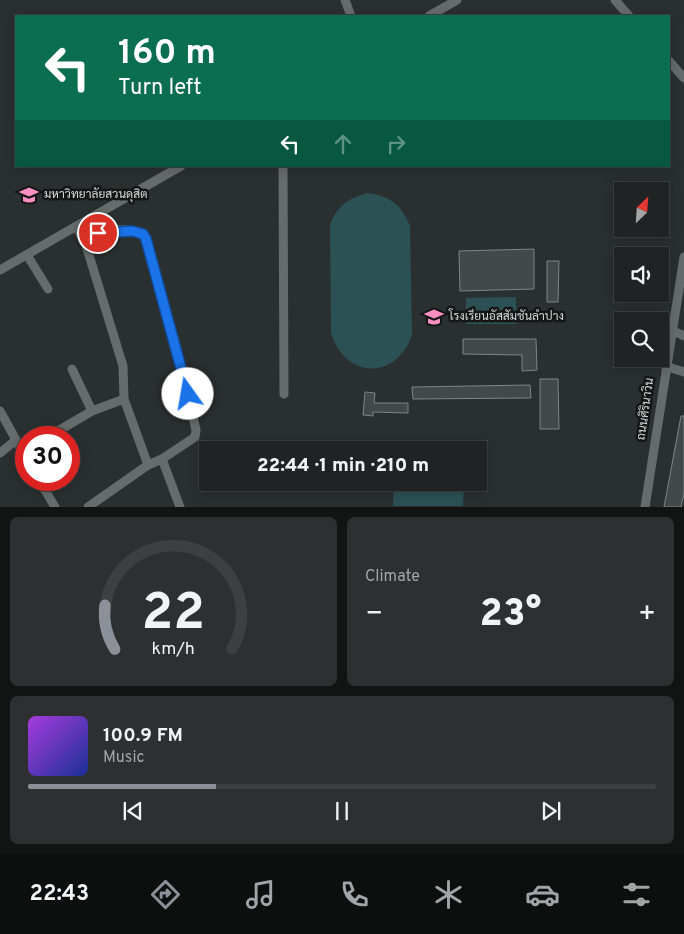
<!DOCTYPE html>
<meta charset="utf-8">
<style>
body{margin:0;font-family:Overpass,Sarabun,sans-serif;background:#2d2f30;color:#f1f3f6;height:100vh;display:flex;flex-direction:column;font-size:19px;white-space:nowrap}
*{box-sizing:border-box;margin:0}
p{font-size:16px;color:#a2a4a6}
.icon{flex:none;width:28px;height:28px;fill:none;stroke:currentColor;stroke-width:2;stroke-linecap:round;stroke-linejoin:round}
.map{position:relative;height:507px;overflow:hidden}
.sheet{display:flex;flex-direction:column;gap:10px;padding:10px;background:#121313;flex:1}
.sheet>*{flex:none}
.guide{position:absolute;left:15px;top:15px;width:655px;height:152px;border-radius:0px;box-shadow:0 2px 12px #0003,0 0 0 1px #3d4041;background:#0b6e4f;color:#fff;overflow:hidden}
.needle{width:32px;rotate:25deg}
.tools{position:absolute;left:614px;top:182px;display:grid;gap:10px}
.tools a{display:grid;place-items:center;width:55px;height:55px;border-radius:0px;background:#202323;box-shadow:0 2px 12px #0003,0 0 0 1px #3d4041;font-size:25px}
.speed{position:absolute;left:15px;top:426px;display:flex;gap:10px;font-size:25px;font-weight:700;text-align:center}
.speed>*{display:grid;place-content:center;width:65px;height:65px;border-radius:50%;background:#202323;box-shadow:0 2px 12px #0003,0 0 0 1px #3d4041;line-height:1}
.speed .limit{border:8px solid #d22;background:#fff;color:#111}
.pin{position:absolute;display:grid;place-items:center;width:42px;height:42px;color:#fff;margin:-21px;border:2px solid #fff;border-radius:50%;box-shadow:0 1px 5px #0007}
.me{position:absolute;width:55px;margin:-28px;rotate:347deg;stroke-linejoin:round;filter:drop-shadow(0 0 4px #0008)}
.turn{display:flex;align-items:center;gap:18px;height:105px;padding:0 20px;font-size:22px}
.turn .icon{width:65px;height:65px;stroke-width:2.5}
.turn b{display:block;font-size:35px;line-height:42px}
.lanes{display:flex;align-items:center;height:48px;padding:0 20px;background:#0003;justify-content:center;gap:25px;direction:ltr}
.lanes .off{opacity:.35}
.big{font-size:38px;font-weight:800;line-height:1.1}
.sheet .widget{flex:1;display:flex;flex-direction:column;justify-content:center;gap:8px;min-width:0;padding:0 18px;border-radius:8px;background:#2d2f30}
.sheet .dial{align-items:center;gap:0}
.dial svg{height:130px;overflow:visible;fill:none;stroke:#3d4041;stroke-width:7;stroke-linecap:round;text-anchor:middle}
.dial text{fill:#f1f3f6;stroke:none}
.song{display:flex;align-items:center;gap:15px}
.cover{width:60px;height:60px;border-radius:8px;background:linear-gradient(135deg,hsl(280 70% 55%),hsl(230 70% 35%))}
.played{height:5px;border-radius:2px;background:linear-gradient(90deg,#8c9099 30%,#3d4041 30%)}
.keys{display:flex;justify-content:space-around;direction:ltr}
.heat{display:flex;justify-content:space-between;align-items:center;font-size:28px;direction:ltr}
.sheet .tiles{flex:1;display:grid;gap:10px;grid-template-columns:1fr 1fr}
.widget:last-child{grid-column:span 2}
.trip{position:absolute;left:199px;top:441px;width:288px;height:50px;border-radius:0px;background:#202323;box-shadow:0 2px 12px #0003,0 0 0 1px #3d4041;font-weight:800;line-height:50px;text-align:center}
.tabs{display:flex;height:80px;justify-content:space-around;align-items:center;background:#0d0e0e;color:#a2a4a6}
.tabs .icon{width:35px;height:35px}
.tabs .on{color:#8c9099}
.tabs b{font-size:22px;color:#f1f3f6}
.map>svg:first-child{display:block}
.green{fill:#2c5154}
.building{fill:#434849;stroke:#7f8585}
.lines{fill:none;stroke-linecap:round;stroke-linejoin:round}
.minor{stroke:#666b6c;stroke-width:9}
.route-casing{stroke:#114b97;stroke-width:12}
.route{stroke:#1a73e8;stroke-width:9}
.labels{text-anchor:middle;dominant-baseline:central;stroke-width:5;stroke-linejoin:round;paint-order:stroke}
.poi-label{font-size:12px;fill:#d6d9d9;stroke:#141616;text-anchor:start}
.street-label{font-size:12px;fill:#d6d9d9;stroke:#141616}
</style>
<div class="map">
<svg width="684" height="507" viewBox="0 0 684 507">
<rect width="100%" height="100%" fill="#2a2f2f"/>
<path class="green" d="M368,193c22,3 34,12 42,33l2,109c-16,46 -67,44 -81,-2l-1,-108c7,-19 18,-27 38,-32z
M516,297l1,27h-51v-26z
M394,440l71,1v9h-71z
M394,483h70l-1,23h-70z"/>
<path class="building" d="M534,249v40l-74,2 -1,-40z
M547,261h12l-1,41h-11z
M463,339h73l1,31 -15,1v-16l-59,-1z
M540,379h18l1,50h-19z
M530,385l1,13 -118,1 -1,-12z
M365,392l10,1 -1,10h34v10l-35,-1v4l-10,-1z
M681,416h3v77l-3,14h-17z"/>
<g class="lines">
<path class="minor" d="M345,0l6,16
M615,0l14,16
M429,16l28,-16
M669,61l15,17
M283,166l1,228
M76,227l9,15c4,-3 9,-7 13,-9 13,-5 41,-6 48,6l29,102 21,89 -1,7 -33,22 -14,6 -60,42
M85,242l38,124 1,33 24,66
M27,255l21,34
M0,270l181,-104
M671,330l13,6
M665,366l19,6
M72,369l20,42
M0,411l26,47
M46,438l46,-27 32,-12
M0,453l16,-13
M162,459l18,48
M39,480l16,27
M645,507l39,-250"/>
</g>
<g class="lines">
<g class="route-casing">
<path id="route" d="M98,233l34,-2 11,3 3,5 42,155"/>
</g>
<use href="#route" class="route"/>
</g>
<defs>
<g id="university-bare" transform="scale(1.5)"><path d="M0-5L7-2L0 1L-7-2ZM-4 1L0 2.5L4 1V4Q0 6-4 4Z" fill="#fc8fc2" stroke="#141616" stroke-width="2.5" paint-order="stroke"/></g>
<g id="school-bare" transform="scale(1.5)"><path d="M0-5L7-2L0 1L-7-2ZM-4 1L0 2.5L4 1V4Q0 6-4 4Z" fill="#fc8fc2" stroke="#141616" stroke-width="2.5" paint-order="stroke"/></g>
</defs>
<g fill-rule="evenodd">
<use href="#university-bare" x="29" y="195"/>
<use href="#school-bare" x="434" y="317"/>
</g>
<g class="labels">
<g class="poi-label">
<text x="44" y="195">มหาวิทยาลัยสวนดุสิต</text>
<text x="449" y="317">โรงเรียนอัสสัมชันลำปาง</text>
</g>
<g class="street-label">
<text transform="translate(646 409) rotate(-82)">ถนนศิรินาวิน</text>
</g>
</g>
</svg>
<div class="tools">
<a><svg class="needle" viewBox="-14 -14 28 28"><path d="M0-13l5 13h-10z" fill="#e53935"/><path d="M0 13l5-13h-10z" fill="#a2a4a6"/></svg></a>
<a><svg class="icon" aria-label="sound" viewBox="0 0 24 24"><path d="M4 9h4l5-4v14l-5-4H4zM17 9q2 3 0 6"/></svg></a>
<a><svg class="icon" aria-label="search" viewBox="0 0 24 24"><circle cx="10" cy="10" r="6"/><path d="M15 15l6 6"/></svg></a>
</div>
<div class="speed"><div class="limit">30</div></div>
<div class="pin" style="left:98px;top:233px;background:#d93025"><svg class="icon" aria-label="arrive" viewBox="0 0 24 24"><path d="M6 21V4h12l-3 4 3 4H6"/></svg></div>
<svg class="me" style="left:188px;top:394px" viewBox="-20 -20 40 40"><circle r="19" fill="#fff"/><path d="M0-13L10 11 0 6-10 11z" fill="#1a73e8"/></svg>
<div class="trip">22:44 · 1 min · 210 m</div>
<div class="guide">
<div class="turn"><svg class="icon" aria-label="left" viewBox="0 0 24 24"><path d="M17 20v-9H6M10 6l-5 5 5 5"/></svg><div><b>160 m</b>Turn left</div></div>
<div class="lanes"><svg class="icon" aria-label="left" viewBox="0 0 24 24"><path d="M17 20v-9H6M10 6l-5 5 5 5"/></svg><svg class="icon off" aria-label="ahead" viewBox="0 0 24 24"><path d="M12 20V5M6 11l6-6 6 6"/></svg><svg class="icon off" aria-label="right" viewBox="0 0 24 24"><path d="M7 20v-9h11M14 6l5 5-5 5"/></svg></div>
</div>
</div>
<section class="sheet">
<div class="tiles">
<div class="widget dial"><svg viewBox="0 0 100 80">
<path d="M14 69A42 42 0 1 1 86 69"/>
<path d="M14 69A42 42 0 0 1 8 42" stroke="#8c9099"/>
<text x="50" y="56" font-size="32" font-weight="700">22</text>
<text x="50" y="72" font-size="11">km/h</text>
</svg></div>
<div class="widget"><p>Climate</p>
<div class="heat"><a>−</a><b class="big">23°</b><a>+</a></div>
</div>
<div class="widget">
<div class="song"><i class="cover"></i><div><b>100.9 FM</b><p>Music</p></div></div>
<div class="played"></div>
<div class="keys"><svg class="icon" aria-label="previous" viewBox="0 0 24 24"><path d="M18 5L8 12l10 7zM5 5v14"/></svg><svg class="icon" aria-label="pause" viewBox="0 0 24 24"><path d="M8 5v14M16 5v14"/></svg><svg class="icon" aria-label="next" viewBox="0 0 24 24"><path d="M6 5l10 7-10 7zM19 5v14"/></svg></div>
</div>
</div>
</section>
<nav class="tabs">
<b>22:43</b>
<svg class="icon on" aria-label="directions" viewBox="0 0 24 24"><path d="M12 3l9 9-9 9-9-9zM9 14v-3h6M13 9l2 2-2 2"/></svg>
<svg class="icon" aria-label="music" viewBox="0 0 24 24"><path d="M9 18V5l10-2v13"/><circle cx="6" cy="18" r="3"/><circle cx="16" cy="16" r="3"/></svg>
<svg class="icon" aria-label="phone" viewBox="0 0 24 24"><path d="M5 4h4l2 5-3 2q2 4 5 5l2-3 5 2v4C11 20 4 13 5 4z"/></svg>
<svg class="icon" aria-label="climate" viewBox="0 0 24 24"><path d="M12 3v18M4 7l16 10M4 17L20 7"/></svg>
<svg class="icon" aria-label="car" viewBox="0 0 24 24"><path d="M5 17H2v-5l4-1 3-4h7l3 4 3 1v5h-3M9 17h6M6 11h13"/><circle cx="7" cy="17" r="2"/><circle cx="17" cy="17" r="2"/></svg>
<svg class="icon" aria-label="filters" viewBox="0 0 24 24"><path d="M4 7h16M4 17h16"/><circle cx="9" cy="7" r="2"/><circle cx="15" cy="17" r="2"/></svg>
</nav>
